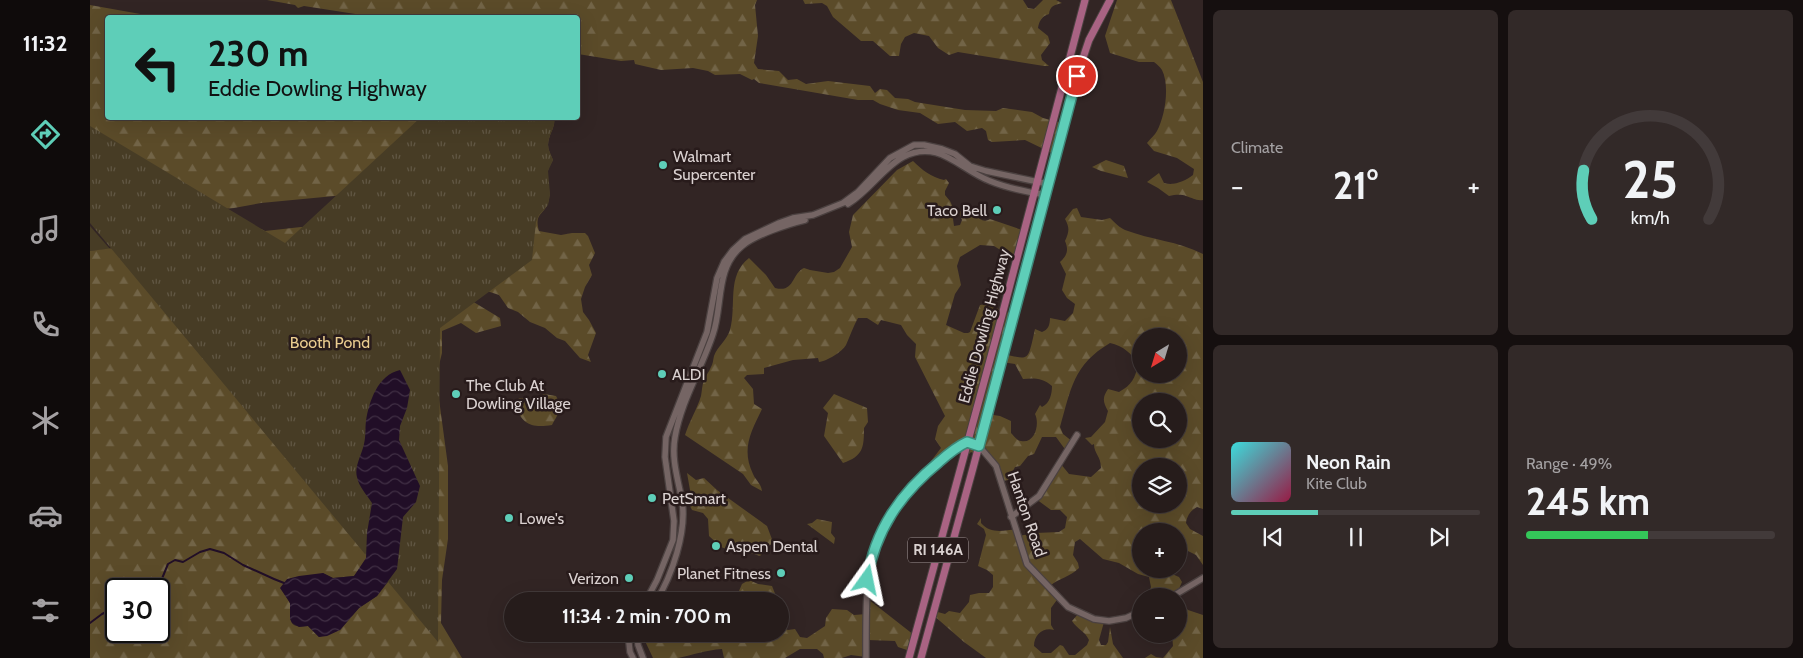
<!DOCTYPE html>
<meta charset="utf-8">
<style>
body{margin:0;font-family:Cabin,sans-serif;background:#322928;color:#f1f3f6;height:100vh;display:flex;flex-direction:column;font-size:19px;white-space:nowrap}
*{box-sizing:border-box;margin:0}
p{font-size:16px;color:#a4a1a3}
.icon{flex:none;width:28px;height:28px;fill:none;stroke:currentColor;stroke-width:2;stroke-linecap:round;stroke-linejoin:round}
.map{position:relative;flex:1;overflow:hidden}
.drawer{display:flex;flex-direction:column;gap:10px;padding:10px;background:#150f0f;width:600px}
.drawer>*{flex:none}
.guide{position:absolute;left:15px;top:15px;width:475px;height:105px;border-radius:5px;box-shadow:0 5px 20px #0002,0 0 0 1px #423a3a;background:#5eceb8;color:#111;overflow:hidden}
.needle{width:32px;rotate:218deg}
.controls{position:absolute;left:1042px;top:328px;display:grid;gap:10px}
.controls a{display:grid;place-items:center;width:55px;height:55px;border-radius:50%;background:#261c1b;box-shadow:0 5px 20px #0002,0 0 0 1px #423a3a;font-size:25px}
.speed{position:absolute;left:15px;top:578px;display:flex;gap:10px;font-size:25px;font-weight:700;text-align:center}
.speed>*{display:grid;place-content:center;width:65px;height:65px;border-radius:50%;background:#261c1b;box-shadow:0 5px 20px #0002,0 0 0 1px #423a3a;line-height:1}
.speed .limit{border:2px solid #111;border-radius:8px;background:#fff;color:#111}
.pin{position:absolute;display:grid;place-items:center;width:42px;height:42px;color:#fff;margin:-21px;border:2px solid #fff;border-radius:50%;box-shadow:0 1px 5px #0007}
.me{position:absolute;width:55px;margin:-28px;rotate:12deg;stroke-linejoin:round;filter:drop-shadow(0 0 4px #0008)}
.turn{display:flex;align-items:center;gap:18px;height:105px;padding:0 20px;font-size:22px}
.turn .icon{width:65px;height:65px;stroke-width:2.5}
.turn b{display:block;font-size:35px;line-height:42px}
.big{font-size:38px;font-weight:700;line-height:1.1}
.drawer .card{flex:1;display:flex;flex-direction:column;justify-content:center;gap:8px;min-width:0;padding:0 18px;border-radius:8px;background:#322928}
.drawer .dial{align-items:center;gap:0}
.dial svg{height:130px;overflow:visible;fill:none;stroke:#423a3a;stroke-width:7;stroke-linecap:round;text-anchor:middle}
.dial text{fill:#f1f3f6;stroke:none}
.song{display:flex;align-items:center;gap:15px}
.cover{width:60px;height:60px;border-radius:8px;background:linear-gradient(135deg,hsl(180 70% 55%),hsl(340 70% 35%))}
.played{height:5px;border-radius:2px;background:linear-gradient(90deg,#5eceb8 35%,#423a3a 35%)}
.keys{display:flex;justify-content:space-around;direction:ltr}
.heat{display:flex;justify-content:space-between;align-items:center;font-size:28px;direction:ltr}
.charge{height:8px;border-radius:4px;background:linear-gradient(90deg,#34c759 49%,#423a3a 0)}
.drawer .tiles{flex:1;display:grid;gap:10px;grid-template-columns:repeat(2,1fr)}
.trip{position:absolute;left:414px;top:592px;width:285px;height:50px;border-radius:25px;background:#261c1b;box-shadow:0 5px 20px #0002,0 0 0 1px #423a3a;font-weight:700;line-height:50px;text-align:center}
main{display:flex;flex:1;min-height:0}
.tab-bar{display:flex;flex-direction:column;width:90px;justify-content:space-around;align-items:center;background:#0f0b0b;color:#a4a1a3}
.tab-bar .icon{width:35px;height:35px}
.tab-bar .active{color:#5eceb8}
.tab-bar b{font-size:22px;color:#f1f3f6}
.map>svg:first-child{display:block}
.grass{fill:#473c25}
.forest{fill:url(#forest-firs);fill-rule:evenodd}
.park{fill:url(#park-tufts)}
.water{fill:url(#water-waves)}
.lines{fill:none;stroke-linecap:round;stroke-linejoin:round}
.stream{stroke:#210e27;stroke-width:2}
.minor-casing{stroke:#4b4140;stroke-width:8}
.major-casing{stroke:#4b4140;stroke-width:9}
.minor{stroke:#756564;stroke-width:5.5}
.major{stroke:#a96383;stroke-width:7}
.route-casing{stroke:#3d8678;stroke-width:12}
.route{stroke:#5eceb8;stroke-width:9}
.poi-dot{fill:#5eceb8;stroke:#281b1b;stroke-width:2}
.labels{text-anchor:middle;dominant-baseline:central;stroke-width:5;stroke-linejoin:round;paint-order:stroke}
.shield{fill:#281b1b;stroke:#a59a9a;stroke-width:1}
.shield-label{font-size:15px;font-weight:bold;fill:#dad1d0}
.poi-label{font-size:16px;fill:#dad1d0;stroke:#281b1b;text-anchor:start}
.street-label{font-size:16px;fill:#dad1d0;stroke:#281b1b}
.park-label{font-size:16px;fill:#ebcd90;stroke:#281b1b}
</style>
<main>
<nav class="tab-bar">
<b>11:32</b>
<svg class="icon active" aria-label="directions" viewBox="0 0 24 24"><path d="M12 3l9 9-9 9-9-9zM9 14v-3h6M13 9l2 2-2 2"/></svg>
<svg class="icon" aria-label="music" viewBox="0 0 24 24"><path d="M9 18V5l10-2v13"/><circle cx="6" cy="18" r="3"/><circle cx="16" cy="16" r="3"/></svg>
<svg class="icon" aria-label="phone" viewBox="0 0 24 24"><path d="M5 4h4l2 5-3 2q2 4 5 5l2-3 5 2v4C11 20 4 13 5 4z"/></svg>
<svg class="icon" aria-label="climate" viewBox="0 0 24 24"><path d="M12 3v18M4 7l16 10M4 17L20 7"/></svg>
<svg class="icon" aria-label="car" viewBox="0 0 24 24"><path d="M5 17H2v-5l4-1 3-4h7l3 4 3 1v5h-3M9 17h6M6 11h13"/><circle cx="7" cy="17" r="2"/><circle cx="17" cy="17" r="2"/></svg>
<svg class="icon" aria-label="filters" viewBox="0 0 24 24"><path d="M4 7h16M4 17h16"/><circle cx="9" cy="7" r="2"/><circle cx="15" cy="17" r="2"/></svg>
</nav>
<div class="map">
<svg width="1113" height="658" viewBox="0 0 1113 658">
<defs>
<pattern id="forest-firs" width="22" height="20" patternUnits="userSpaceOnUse" patternTransform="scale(1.25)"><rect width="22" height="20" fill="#5b4b29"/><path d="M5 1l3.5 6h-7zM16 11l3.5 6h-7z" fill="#726447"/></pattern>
<pattern id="park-tufts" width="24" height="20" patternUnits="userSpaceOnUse" patternTransform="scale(1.25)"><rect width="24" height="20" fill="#473c25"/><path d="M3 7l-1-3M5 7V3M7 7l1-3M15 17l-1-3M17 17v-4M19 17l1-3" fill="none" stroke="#615744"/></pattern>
<pattern id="water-waves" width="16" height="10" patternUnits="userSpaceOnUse" patternTransform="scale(1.25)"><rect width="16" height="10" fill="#210e27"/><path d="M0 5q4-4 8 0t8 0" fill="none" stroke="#413045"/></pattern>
</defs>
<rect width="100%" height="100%" fill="#322524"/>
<path class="grass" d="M0,226l20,23 -20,2z"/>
<path class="forest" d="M177,0h490l-2,5 3,31 -4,27 4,6 21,2 9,9 9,-1 9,5 22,-3 42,5 5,7 5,-4 7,1 8,8 13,1 7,3 50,8 31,1 7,-3 29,4 11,6 22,6 -9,31 -31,-15 -33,2 -4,-2 -2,-9 -4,-3 -15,3 -12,-9 -17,2 -18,-11 -22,-3 -18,-6 -7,-4h-15l-99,-17 -5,-4 -2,1 -12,-6 -25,1 -7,-4 -15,-3 -32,2 -26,-6 -1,-4 -13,1 -43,-7v-36h-197l-77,-12 -6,2 -3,-3z
M713,0h220l5,8 6,1 9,-9h13l6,3c-8,2 -12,3 -13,11 -7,2 -10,7 -11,14l10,8 2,7 -9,12 1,5 7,6h-5l-86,-14 -9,3 -11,-7 -9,-12 -15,-3 -9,4 -4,7 -2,12h-9l-17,-15h-12l-28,-24 -6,-11 -5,-3 -17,1z
M1027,0h54l32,82v118c-7,1 -10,-2 -17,-4 -6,-2 -11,-1 -17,0l-11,-8 -11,-6 12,-9 5,10c10,3 21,-2 29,-8l1,-6 -17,-11 -23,-7 -7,-8c3,-4 8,-8 10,-12 8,-15 13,-45 5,-61 -2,-3 -5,-6 -8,-8h-15l-29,-9 -5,-17z
M0,5l67,12 -49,1v100h446c2,9 -6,17 -6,27 0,5 3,10 5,15 -2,4 -5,8 -5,11 -2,11 4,21 0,32 -5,13 -14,10 -9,28l22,4 11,-2h13l3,3 7,17 -6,12 3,10 -7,12 -4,12 2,13 6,8 7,13 -8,22 3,7 -11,-4 -15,-17 -8,-3 -12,-10 -15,-6 -12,-10 -10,-4 -9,-13 -15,-5 -139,-95 -84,8 -27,5 -144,14z
M1016,160l18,6 4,12 -27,-7 -9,-4z
M823,161c9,9 18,16 31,19l2,-1 3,4 -4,8v4l5,6 5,11 -2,7 1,7 6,-1 2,-5 -3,-7 1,-2 7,3 6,-1 -1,3 2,-1c6,4 10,8 16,4l35,12 -8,26 -12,-3 -4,3 1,-6 -8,-5 -14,-1 -20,12 -3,9 4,19 -6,9 -9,31 18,8h4l2,-1 10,-27 6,-1 23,9 -11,40c32,6 29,12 37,-24l7,3c6,-2 8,-7 8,-14l15,3 8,-8 2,-9 -8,-6 -5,-8 4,-16 -6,-12c7,-6 9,-12 5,-21 4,-9 5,-13 0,-22l8,-10 4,-1 4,9 21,3 8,-2c4,4 10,10 15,12 26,10 53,11 78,24v255l-6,-2c-7,4 -10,9 -11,16l4,6 13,7v29l-7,-10 -10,-5 -7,2v-21h-38v38h30l1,5 7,3 3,5 -5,11v3h-29l3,-9 -2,-10 -11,-3 -19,-11 -16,-4 -23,-20 -5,3 -2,13 5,8 1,5c-9,9 -20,10 -29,18l9,11 -8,11v17l3,5c-11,-3 -20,5 -20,16l8,7h9l9,-8 3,1 6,9h6l12,-10 2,-5c-4,-9 -12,-11 -17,-19l7,-8 25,9 -5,18 2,5h5l2,-3 2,-15 3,17 10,14h-137l-22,-16 -32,-28 2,-3 11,3 4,-3 11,2 9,-11 1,-7 9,-2h10l4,-6v-12l-6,-5 -9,-4 8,-31 -2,-6 -7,-5 4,-6v5c9,11 22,8 35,6l2,7 18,-3 23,-1 6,-4 2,-11 -7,-7h-9l-15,-11 24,-36 9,11 22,3 10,-9c0,-12 -7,-14 -7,-24l-2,1 -7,-7 6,-1 14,-15 3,-11c-5,-9 -6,-13 0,-22l11,3c13,-7 16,-14 19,-27 -6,-12 -15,-19 -28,-22 -37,22 -39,46 -50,84l3,7 10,8 -6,10 -11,-15h-14l-8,17 -6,2 -8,10 -5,1 -7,13 -5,1 -10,-22 -12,-13 -6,8 -4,-2 -8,8 4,-25 -18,20 -15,11 -3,-5 10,-13 -6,-9 3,-13 7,-10 -30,-59 1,-13 -9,-9 -6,-10 -20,-5 -3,5 -11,-7h-9c-5,9 -8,18 -12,27 -4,7 -19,16 -27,17l-1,-4 -25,2 -29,8v6l-17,1 -3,3 9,11 1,15 8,5c-11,23 -21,40 -9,65 3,7 8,9 9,17l-11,-6 -8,-11 -58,-39c4,-13 12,-26 16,-39 1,-5 1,-11 3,-16 2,-5 5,-8 7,-13 2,-3 2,-7 3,-11 3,-9 13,-16 16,-26 7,-25 -4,-54 19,-72l17,17 9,13c20,5 16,-14 29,-20l6,2 18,3 6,-1 6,-4 12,-21 -3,-15 4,-17 44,-45zM1051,336h38v38h-38zM912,362l13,2 8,15c11,-1 20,-1 29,7 0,8 -2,17 -10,21l-2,-2 -5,9c5,10 0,30 -14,27 -4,0 -7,-5 -10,-8v-12l-11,-5 -13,-2zM1051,401h38v38h-38zM1051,466h38v38h-38z
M211,227h14l114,48 71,43 1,8 -25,7 -15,-10 -19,8v22l-6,24 12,89v73l-6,41 -1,43 21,35h-372v-407l171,-22 4,2zM281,548l21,29 -15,19 -18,12 -19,22 -21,7 -11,-11c-19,2 -17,-3 -17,-18 0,-6 -5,-11 -7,-15l39,-20 10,5 21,-2 11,-14zM26,589h43v42h-43z
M454,394l12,2c7,12 2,18 -4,29 -20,3 -30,0 -37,-20l4,-7 15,1z
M744,394l33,14 1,14 -4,6c0,20 -1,28 -21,35l-19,-27 4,-23 -5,-5z
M597,473l9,7 8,-2 13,12 50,36 6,16 -13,14 -15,-5 -11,1 -13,-5 -12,-11 -1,-17 -5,-6 -11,-3 -4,-8 2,-12z
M727,519l15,3 -1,11 4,5 -1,6 -27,-20 5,-1z
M659,580l9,4 14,2 6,15h-82l26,-6 5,-4 5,2 7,-2 3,-7z
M778,599l46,36 -4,16 -12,-4 -3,-6 -27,-1 -2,17 -15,-2 -9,3h-18l-1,-4 -6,-5h-17l-15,9h-61l-2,-9c-16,1 -29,6 -44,9 -8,0 -17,0 -25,0l-8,-17 2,-7h133l1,-7 7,3 7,-1 5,8 7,1 18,-12 1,-8 6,-9 15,1 7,5 13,-1z
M1089,601l9,9 15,5v43h-58l6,-4 5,3 7,1 10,-12 -1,-12h7z"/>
<path class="park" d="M330,118h134c2,9 -6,17 -6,27 0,5 3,10 5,15l-5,11 2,23 -2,11 -9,10 -3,7 -4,38 -92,68 -2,314 -348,-419v-97l195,117z"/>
<path class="water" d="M310,370l10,20 -3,18 -7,18 -1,14 21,46 -4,16 -13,15 -6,52 -20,27 -18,12 -19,22 -13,6 -8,1 -11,-11 -9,1 -7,-4 -2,-4v-16l-10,-15 7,-9 12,-3 24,-3 10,5 21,-2 12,-18 1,-25 5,-30c-5,-8 -13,-16 -15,-26 -3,-10 5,-23 7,-33 2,-8 1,-16 2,-23 3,-20 12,-46 34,-51z"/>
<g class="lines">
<path class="stream" d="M184,579l10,4
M66,589l5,-8 7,-17 7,-4 8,2 17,-10 10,-3 14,4 19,12 31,14
M0,623l12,-9 14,-7"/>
<g class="minor-casing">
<path id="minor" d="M758,204c21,-13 35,-36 55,-47 36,-19 57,13 87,24 17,7 37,11 56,14
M921,517l28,-21 38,-61
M1083,596l30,-18
M554,601l5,-6 8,-15 16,-40 1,-19 -9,-64 1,-20 41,-105 10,-54 7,-16 9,-12 12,-11 34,-16 14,-5 20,-3 30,-12 15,-11 32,-34 24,-13h10l18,4 13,5 15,12 16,5 62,13
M566,601c16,-25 31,-70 26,-100 -4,-22 -11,-42 -7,-64 6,-36 27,-69 38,-103 10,-29 2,-66 29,-88 13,-11 46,-22 63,-26
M538,634l2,18 3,6
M547,634l1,11 5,13
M776,658c0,-80 -3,-128 61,-186 13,-11 25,-23 40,-30l12,4 17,20 31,98 41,43 26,12 15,2 17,-3 15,-7"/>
</g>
<g class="major-casing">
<path id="major" d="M819,658l87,-320 89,-338
M831,658l52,-190 104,-392 12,-36 21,-40"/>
</g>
<use href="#minor" class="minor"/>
<use href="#major" class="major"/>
</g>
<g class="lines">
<g class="route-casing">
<path id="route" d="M777,580c8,-50 33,-86 72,-118 9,-8 17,-15 28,-20l12,4 98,-370"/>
</g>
<use href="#route" class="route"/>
</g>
<g class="poi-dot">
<circle cx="573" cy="165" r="5"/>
<circle cx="907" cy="210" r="5"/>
<circle cx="572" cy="374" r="5"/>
<circle cx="366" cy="394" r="5"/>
<circle cx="562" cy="498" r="5"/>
<circle cx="419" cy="518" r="5"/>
<circle cx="626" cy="546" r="5"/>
<circle cx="691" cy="573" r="5"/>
<circle cx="539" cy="578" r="5"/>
</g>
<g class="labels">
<rect class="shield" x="818" y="537.5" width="60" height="25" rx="4"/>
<g class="shield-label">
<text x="848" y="550">RI 146A</text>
</g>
<g class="poi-label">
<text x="583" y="156">Walmart<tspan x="583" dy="18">Supercenter</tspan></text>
<text x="897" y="210" text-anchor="end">Taco Bell</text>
<text x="582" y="374">ALDI</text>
<text x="376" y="385">The Club At<tspan x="376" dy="18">Dowling Village</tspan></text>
<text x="572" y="498">PetSmart</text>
<text x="429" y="518">Lowe's</text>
<text x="636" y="546">Aspen Dental</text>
<text x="681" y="573" text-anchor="end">Planet Fitness</text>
<text x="529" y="578" text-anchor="end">Verizon</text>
</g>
<g class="street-label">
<text transform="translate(894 326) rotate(-75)">Eddie Dowling Highway</text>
<text transform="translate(937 514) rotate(71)">Hanton Road</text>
</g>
<g class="park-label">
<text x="240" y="342">Booth Pond</text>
</g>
</g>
</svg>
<div class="controls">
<a><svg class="needle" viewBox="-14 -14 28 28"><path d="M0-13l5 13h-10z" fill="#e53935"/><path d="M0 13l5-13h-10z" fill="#a4a1a3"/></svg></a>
<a><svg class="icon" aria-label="search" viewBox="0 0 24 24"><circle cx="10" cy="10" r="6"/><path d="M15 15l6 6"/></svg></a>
<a><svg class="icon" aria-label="layers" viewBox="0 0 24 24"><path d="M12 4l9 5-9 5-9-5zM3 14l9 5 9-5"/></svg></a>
<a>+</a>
<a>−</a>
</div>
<div class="speed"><div class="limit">30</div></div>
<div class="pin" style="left:987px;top:76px;background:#d93025"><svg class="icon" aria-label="arrive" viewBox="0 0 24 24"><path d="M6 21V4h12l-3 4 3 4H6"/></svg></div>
<svg class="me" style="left:777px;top:580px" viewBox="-20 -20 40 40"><path d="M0-17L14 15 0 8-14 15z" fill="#5eceb8" stroke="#fff" stroke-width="4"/></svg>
<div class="trip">11:34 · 2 min · 700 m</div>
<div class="guide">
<div class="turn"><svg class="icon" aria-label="left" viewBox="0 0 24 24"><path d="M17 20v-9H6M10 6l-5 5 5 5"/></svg><div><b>230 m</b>Eddie Dowling Highway</div></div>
</div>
</div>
<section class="drawer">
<div class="tiles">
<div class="card"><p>Climate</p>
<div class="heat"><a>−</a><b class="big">21°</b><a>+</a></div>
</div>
<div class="card dial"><svg viewBox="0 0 100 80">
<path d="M14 69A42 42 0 1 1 86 69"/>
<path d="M14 69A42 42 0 0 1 9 39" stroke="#5eceb8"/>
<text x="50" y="56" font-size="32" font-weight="700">25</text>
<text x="50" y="72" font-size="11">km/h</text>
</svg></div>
<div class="card">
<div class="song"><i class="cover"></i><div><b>Neon Rain</b><p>Kite Club</p></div></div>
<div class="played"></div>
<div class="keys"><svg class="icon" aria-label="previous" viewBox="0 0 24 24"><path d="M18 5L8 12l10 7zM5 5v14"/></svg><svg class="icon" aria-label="pause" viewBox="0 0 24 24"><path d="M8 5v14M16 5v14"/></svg><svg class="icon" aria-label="next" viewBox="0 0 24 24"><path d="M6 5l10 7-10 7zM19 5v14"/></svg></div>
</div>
<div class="card"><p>Range · 49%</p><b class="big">245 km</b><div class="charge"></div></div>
</div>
</section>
</main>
